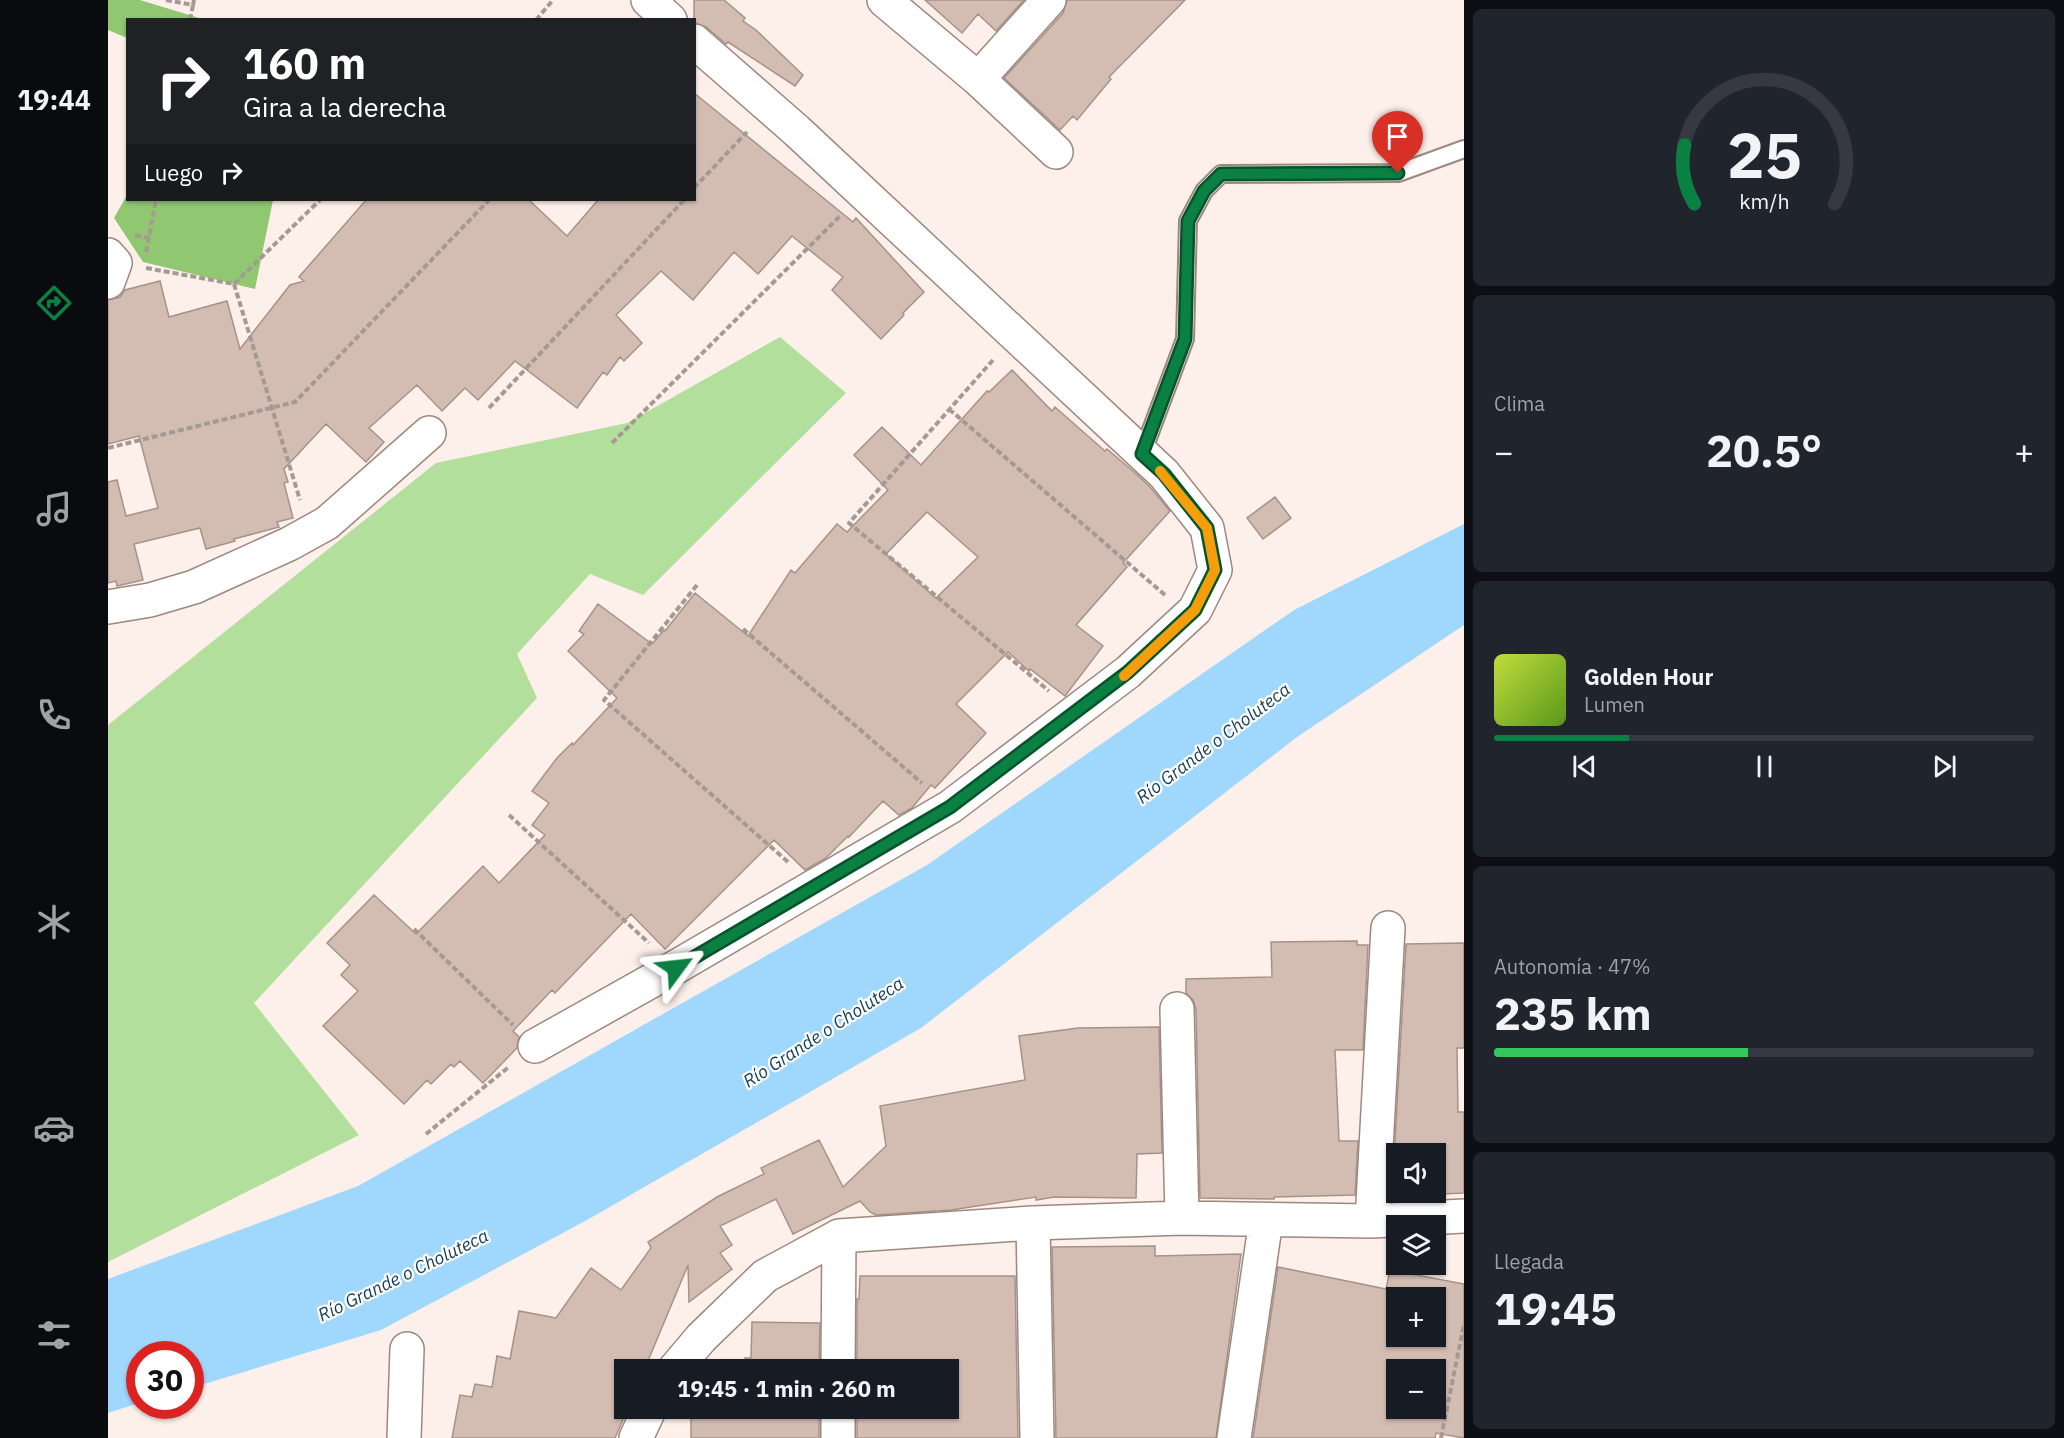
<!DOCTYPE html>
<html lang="es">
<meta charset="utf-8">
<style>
body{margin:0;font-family:"IBM Plex Sans",sans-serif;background:#20242c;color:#f1f3f6;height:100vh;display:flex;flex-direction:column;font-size:22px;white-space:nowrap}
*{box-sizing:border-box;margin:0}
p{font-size:20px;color:#9ea1a6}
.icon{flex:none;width:33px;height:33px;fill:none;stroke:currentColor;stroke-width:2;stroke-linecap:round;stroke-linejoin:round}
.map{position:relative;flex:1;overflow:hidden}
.drawer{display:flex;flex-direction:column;gap:9px;padding:9px;background:#0d0f14;width:600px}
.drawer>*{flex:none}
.guide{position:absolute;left:18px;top:18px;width:570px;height:183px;border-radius:0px;box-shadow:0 2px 4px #0004;background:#202124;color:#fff;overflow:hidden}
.fabs{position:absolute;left:1278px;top:1143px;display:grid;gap:12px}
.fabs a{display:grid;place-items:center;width:60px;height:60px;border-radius:0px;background:#171b24;box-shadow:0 2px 4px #0004;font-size:30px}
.speed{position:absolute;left:18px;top:1341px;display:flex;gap:12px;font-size:30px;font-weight:700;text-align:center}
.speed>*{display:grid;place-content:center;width:78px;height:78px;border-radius:50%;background:#171b24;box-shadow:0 2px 4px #0004;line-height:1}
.speed .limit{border:9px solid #d22;background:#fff;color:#111}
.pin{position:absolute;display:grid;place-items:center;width:51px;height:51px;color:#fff;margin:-62px -26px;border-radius:50% 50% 50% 0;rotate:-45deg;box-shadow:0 0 6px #0007}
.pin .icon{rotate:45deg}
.me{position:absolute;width:66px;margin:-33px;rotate:60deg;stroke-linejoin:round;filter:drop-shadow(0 0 4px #0008)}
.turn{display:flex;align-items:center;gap:21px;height:126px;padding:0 18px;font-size:27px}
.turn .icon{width:78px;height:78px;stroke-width:2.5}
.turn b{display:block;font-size:42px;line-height:51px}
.then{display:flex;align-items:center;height:57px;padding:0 18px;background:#0003;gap:12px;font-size:22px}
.big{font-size:45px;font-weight:700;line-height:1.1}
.drawer .widget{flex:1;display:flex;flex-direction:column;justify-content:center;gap:9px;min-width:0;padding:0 21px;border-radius:9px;background:#20242c}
.drawer .dial{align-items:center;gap:0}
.dial svg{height:156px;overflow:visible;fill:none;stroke:#363941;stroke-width:7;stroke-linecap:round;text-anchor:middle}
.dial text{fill:#f1f3f6;stroke:none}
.song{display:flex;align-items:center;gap:18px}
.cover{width:72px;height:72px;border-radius:9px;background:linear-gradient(135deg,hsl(70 70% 55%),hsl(90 70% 35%))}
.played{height:6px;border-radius:3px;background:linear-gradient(90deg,#0b8043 25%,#363941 25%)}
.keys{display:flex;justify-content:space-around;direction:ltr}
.heat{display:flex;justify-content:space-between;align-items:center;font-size:33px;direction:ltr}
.charge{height:9px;border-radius:4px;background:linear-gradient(90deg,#34c759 47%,#363941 0)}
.trip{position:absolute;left:506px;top:1359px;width:345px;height:60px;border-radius:0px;background:#171b24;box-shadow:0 2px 4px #0004;font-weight:700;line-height:60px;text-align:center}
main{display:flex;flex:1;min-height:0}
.dock{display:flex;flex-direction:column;width:108px;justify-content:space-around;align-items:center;background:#090b0e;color:#9ea1a6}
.dock .icon{width:42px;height:42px}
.dock .current{color:#0b8043}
.dock b{font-size:27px;color:#f1f3f6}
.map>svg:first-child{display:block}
.green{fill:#b3df9c}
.forest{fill:#90c771}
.water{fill:#a0d7fd}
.building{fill:#d3bdb3;stroke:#a69289;stroke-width:1.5;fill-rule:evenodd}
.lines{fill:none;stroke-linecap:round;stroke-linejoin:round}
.lane-casing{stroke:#9c887e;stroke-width:20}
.street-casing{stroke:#9c887e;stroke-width:36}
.path{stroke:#a59994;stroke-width:4;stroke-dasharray:6 3;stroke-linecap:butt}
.lane{stroke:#fff;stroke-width:16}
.street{stroke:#fff;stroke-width:33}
.route-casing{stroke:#07532c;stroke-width:15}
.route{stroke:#0b8043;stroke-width:10}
.slow{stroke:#f59e0b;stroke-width:10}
.labels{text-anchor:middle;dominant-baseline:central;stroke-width:4.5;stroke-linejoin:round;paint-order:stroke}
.water-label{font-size:18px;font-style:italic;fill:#123c55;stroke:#fff}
</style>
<main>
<nav class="dock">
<b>19:44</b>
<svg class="icon current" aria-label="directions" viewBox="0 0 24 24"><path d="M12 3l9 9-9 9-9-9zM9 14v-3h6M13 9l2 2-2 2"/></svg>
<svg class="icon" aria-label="music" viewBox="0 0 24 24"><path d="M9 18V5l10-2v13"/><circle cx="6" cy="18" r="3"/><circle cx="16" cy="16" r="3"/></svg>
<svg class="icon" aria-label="phone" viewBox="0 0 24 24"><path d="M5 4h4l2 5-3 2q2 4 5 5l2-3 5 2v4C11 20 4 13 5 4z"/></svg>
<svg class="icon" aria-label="climate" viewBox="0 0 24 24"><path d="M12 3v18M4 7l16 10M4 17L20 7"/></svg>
<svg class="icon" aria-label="car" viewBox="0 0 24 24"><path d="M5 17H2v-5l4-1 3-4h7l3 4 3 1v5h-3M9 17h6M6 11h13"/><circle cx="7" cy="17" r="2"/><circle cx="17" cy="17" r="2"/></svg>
<svg class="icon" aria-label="filters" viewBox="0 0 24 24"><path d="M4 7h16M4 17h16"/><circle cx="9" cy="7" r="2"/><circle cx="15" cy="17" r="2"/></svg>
</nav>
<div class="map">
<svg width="1356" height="1438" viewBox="0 0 1356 1438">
<rect width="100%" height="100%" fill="#fdefe9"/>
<path class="green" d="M672,337l66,56 -203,202 -53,-21 -73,80 20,44 -283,305 105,132 -251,127v-537l328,-262 191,-40z"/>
<path class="forest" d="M0,0h32l59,18v1l-71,1 -1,18 -19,-8z
M19,195l1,5h145l-18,89 -112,-27 -29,-44z"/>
<path class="water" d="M1356,524v101l-167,112 -376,291 -334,192 -206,110 -190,58 -1,-34h-50l-1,49 -31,10v-134l250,-93 569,-321 367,-255z"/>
<path class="building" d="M586,0h30l21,18 -2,3 13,9 47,45 -8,11 -67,-44 -2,2 -20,-17 -12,-4z
M817,0h99l-28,31 -18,-17 -16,19z
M959,0h118l-76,77 2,2 -34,41 -4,-4 -13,14 -56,-52 59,-65z
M586,93l159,129 3,-4 68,74 -21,21 1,2 -23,24 -49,-49 11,-13 -51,-41 -34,38 -24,-22 -41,48 -32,-29 -45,44 26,28 -18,18 -4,-4 -13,18 -4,-3 -26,36 -62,-47 -37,39 -13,-12 -23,23 -25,-26 -48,43 15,14 -18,20 -40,-38 -42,45 4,13 -4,1 9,35 -16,4 2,5 -45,12 1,2 -29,8 -6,-21 -66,16 9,36 -26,6 -1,-5 -8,2v-101l9,-2 9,36 32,-8 -19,-72 -31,8v-144l12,-3 5,-7 35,-9 9,36 58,-16 13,48 50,-64 14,-4 -5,-4 67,-77h163l38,36 31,-36h96z
M904,370l40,41 3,-4 50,44 2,-2 27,23 16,15 20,24 -47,52 4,4 -51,58 27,21 -38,50 -35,-27 -1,2 -21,-19 -52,52 30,29 -51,55 -4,-3 -19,23 -13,7 -16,-14 -34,36 -1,-1 -22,22 -21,12 -31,-30 -109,109 -34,-35 -76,79 -3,-3 -39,41 6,6 -2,11 -34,35 -23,-22 -6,6 -3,-3 -20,20 -4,-4 -23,24 -81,-78 35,-35 -17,-16 9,-10 -23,-22 47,-48 42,39 67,-68 16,17 46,-48 -13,-10 17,-22 -17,-12 25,-33 15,-15 1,2 44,-47 -49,-47 16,-17 -5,-3 19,-27 54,40 12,-14 1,1 30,-38 53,43 43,-66 4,3 42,-49 10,8 41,-42 -34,-35 28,-28 39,38 66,-74 2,1zM819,512l51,45 -42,41 -50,-44z
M1167,497l16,21 -28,21 -16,-21z
M1249,941v4h11l-5,105h-28l4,91h19l-3,54 -81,2v2l-74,-1 -4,-189 -3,-9 -7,-7v-14l86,-2 -1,-35z
M1356,943v105h-7l1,64h6v81l-65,3 -1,-2h-6l14,-250zM1288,1154h40v38h-40z
M1051,1027l3,126 -25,1 -1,44 -82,-1 -18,3v-3l-85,13 -75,5 -6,-3 -10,-11 -67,33 -17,-35 -56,27 12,19 -12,8 12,16 -43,33 -1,-37 -40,96 -6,9h-18v24l-10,14h14l-13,30h-163l8,-43 12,2 3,-13 17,3 5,-31 13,3 9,-48 37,7 35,-50 30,22 30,-42 -3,-6 69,-45 47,-23 -3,-6 58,-28 24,47 43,-41 -6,-40 145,-26 -6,-44 59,-8z
M1047,1246v10l86,-2 -25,184h-160l-4,-191z
M1170,1267l108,22 4,-19 74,14v154l-28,-5 -1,5h-182zM1288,1298h40v38h-40zM1288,1370h40v38h-40z
M752,1276h155l3,162h-161v-30h91v-38h-91v-71h2z
M644,1322l68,1 -1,47h-74v-12h6z
M583,1408h128v30h-128z"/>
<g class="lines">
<g class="lane-casing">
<path id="lane" d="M1034,454l43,-115 3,-118 16,-30 17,-17 177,-1 66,-24"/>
</g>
<g class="street-casing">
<path id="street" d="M540,0l22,20
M776,0l94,79 78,73
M870,79l71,-79
M0,255l7,8 -7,19
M0,607l42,-7 44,-13 95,-43 38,-21 102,-90
M1069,1009l5,209
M427,1046l141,-79 274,-160 178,-135 67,-62 20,-40 -8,-42 -43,-54 -367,-343 -103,-90
M1264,1221l16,-293
M925,1223l4,215
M566,1370l27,-32 64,-62 74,-40 194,-13 149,-5 190,3 92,-5
M730,1370l1,-134
M296,1438l3,-89
M528,1438l14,-30
M730,1438v-30
M1126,1438l32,-218"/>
</g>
<path class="path" d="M58,0l27,5 1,-5
M82,20l3,-15
M428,20l17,-20
M586,188l53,-56
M27,235l14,3
M38,252l10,-52
M38,268l88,16 86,-84
M126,284l66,216
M885,360l-144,163 200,168
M381,408l195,-208
M841,409l216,186
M504,443l228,-227
M0,448l187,-46 194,-202
M589,585l-93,115 184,162
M635,629l179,154
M401,815l140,128
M306,929l99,96
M318,1134l84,-68
M1333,1438l23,-114"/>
<use href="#lane" class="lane"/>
<use href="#street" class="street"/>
</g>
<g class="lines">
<g class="route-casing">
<path id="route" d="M568,968l274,-161 178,-135 67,-62 20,-40 -8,-42 -43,-54 -22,-20 43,-115 3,-118 16,-30 17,-17 177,-1"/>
</g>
<use href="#route" class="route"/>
<path class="slow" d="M1016,676l71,-66 20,-40 -8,-42 -47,-57"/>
</g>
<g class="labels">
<g class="water-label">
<text transform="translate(1105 743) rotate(-37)">Río Grande o Choluteca</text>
<text transform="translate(715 1032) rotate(-33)">Río Grande o Choluteca</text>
<text transform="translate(295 1275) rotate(-26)">Río Grande o Choluteca</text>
</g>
</g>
</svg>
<div class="fabs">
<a><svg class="icon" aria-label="sound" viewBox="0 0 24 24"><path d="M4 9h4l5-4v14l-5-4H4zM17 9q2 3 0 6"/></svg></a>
<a><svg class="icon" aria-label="layers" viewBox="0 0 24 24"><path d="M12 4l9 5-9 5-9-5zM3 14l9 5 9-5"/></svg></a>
<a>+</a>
<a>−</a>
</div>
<div class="speed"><div class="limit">30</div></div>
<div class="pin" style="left:1290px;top:173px;background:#d93025"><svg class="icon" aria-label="arrive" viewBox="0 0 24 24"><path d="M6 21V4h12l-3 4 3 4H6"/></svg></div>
<svg class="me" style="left:568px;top:968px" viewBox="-20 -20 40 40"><path d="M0-17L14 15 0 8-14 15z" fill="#0b8043" stroke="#fff" stroke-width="4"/></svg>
<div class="trip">19:45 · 1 min · 260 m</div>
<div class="guide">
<div class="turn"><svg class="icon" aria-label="right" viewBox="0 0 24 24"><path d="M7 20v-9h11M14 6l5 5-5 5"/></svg><div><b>160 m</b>Gira a la derecha</div></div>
<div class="then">Luego<svg class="icon" aria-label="right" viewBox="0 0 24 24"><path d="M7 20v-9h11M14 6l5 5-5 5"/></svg></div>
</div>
</div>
<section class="drawer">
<div class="widget dial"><svg viewBox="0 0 100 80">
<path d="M14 69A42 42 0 1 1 86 69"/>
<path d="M14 69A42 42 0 0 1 9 39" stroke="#0b8043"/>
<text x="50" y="56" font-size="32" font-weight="700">25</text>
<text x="50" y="72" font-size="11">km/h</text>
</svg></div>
<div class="widget"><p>Clima</p>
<div class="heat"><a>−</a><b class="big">20.5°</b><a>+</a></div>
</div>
<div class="widget">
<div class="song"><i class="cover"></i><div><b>Golden Hour</b><p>Lumen</p></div></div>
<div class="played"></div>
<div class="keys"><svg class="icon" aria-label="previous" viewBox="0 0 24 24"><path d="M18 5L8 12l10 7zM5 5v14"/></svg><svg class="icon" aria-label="pause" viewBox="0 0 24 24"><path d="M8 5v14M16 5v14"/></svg><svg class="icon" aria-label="next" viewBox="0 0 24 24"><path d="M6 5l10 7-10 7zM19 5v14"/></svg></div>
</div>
<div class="widget"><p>Autonomía · 47%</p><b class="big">235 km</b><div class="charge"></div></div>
<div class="widget"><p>Llegada</p><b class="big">19:45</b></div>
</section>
</main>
